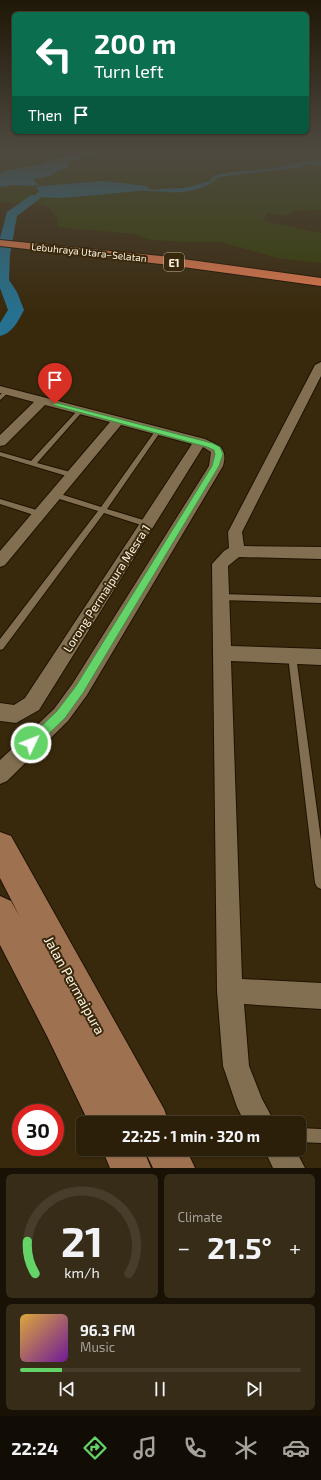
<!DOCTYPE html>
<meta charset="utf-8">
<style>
body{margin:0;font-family:"Exo 2",sans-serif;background:#372c17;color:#f1f3f6;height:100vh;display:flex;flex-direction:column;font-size:15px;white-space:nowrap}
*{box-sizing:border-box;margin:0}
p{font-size:13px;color:#a6a29c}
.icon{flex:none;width:22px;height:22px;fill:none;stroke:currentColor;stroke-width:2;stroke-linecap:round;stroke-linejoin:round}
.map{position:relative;height:1168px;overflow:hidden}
.details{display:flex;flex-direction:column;gap:6px;padding:6px;background:#181105;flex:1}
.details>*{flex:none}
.banner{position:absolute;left:12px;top:12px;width:297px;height:122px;border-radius:6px;box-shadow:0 1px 3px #0004,0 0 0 1px #473d2a;background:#0b6e4f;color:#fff;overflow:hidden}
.speed{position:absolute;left:12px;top:1104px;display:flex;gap:8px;font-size:20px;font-weight:700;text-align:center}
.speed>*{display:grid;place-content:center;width:52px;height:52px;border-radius:50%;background:#2b1f09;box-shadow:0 1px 3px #0004,0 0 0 1px #473d2a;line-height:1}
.speed .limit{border:6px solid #d22;background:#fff;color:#111}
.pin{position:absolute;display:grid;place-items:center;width:34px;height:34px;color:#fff;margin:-41px -17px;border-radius:50% 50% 50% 0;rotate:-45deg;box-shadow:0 0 4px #0007}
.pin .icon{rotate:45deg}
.me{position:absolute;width:44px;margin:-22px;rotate:47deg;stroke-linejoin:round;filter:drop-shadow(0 0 3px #0008)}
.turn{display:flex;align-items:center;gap:14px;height:84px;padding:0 16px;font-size:18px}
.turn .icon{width:52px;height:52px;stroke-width:2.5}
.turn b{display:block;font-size:28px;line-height:34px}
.then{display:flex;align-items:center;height:38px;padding:0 16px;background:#0003;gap:8px;font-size:15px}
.big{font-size:30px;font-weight:700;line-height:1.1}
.details .tile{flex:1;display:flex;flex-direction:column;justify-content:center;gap:6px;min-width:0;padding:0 14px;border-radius:6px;background:#372c17}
.details .dial{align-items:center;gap:0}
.dial svg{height:104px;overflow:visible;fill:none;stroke:#473d2a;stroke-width:7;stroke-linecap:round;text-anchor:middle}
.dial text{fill:#f1f3f6;stroke:none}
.song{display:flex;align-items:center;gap:12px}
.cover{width:48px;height:48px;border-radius:6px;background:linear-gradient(135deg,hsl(40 70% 55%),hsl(280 70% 35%))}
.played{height:4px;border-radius:2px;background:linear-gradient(90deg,#64d468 15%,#473d2a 15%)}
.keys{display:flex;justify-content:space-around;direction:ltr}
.heat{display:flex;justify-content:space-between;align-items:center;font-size:22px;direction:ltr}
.details .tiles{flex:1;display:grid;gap:6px;grid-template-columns:1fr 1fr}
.tile:last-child{grid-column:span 2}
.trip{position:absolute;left:76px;top:1116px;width:230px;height:40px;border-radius:6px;background:#2b1f09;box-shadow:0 1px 3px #0004,0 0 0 1px #473d2a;font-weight:700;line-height:40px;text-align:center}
.tab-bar{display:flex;height:64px;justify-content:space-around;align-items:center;background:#110c04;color:#a6a29c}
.tab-bar .icon{width:28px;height:28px}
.tab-bar .selected{color:#64d468}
.tab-bar b{font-size:18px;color:#f1f3f6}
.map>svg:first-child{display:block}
.green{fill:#353e07}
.water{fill:#26718f}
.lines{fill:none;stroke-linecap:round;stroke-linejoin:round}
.stream{stroke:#26718f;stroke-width:1.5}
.river{fill:#26718f;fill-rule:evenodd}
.lane-casing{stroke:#1e1200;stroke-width:2}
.street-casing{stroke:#1e1200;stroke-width:2}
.secondary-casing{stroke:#1e1200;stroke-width:2}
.highway-casing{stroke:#1e1200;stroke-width:2}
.lane{fill:#826f51;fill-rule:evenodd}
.street{fill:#826f51;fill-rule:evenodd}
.secondary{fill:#9e7250;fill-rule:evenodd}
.highway{fill:#de784c;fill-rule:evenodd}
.route{fill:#64d468;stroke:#418a44}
.labels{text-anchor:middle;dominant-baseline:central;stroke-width:4;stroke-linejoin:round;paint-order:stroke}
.far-street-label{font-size:10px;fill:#fef3e3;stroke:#39290c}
.shield{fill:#39290c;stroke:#c3b6a2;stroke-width:1}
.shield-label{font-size:11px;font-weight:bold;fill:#fef3e3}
.street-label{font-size:12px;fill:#fef3e3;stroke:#39290c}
.near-street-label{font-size:14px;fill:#fef3e3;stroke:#39290c}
</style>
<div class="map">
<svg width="321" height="1168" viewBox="0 0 321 1168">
<rect width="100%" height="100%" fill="#39290c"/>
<path class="green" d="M9,151h312v59l-26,1 -9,5 -19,-3 -4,8 58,12v30l-43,-5 -57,-16h-35l-35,-2 -16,-6 -78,-7 1,-8 -8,-11 -9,-4 -41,-2v-47z"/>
<path class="water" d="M97,151l-4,3 -25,8 1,3 -3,4 -7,1 -9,6 -16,3 1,3 4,3 -7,1 -18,-1 -14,2v-13l3,-3 41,-7 9,-5 33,-7z
M306,161h15v5l-17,-2 -1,3 -85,10c-10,13 -45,20 -60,12l27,-1 25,-7 3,-5c16,-4 28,-5 44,-6 16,-1 33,-6 49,-9z
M103,181l44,5 3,4 -88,8 -28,-1 5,-6 -3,-4 4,-1z"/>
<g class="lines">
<path class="stream" d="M146,190l19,1"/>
<path class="river" d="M34,195l4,1 2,2 -2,2 -21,16 -7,38 -1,26 8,12 7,18c-6,11 -11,23 -24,26v-13l8,-13 -8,-22v-50l7,-26 23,-16z"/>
<g class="lane-casing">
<path id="lane" d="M7,389l3,2 -10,9v-5z
M80,409l2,1v2l-45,51 37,10v4h-4l-70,-21v-4l31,9 47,-51z
M158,429l3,2 -54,78 43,13 1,2 -1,2 -3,1 -43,-14 -101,136 -3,1v-11l98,-128 -45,-14 -1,-2 1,-2h4l44,14 55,-77z
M0,499l43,13 1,2 -4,3 -40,-13z
M220,594l101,3v6l-101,-3 -3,-1 -1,-2 1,-2z
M292,652l3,1 1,3 25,184v49l-4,-2 -2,-4 -27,-227 1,-3z
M299,1128l22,1v14l-22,-1z"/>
</g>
<g class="street-casing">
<path id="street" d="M321,362v14l-79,156 2,14 77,1v12l-82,-2 -11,9 3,80 90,3v16l-90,-4 11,318 79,4v26l-77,-5 5,62 13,33 13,24h-30l-8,-16 -14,-41 -6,-75 -5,-427 12,-13 5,-3 -1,-16 87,-167z
M0,386l205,53c14,7 23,8 18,27l-136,229 -19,26 -61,60 -7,3v-24l54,-51 19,-26 136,-217 2,-14 -8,-5 -164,263 -23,13 -16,-2v-18l14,2 11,-7 167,-254 -71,-19 -116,140 -5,2v-16l110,-129 -65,-17 -40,40 -5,1v-11l34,-33 -34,-9z
M264,1149h31l10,19h-32z"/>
</g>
<g class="secondary-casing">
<path id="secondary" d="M0,832l11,4 153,273 5,14h-40l-3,-5 2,5h-39l-42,-87 -47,-91v-49l11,5 9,16 -20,-39z
M102,1149h41l8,19h-41z
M144,1149h42l9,19h-42z"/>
</g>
<g class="highway-casing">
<path id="highway" d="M0,240l161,16 160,22v8l-160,-22 -161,-18z"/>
</g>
<use href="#lane" class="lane"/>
<use href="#street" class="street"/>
<use href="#secondary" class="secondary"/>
<use href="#highway" class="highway"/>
</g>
<linearGradient id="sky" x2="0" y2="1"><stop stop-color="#1f1707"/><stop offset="0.48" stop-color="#4e4940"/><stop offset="1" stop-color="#4e4940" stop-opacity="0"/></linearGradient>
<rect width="321" height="314" fill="url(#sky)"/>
<path class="route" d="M53,402l159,41 8,4 3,7 -4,12 -136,227 -18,25 -30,29 -4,2 -4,-2 -2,-4 2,-3 30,-29 19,-25 136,-220 3,-12 -1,-4 -7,-3 -154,-42z"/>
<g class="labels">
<g class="far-street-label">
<text transform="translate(89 252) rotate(6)">Lebuhraya Utara–Selatan</text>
</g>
<rect class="shield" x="164" y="253" width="20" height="18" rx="3"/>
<g class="shield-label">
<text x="174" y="262">E1</text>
</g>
<g class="street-label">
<text transform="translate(106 588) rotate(-57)">Lorong Permaipura Mesra 1</text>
</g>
<g class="near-street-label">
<text transform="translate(75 985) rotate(61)">Jalan Permaipura</text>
</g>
</g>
</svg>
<div class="speed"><div class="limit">30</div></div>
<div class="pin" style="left:55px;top:404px;background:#d93025"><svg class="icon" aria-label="arrive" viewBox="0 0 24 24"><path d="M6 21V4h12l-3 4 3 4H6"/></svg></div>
<svg class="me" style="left:31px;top:743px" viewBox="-20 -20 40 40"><circle r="17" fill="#64d468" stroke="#fff" stroke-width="3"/><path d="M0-11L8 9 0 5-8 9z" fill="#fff"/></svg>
<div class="trip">22:25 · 1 min · 320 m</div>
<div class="banner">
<div class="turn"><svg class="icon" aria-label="left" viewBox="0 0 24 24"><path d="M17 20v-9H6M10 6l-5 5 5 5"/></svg><div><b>200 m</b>Turn left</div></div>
<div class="then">Then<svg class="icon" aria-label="arrive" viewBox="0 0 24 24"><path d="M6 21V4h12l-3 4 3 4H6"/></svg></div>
</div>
</div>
<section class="details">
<div class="tiles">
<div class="tile dial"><svg viewBox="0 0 100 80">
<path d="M14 69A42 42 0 1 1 86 69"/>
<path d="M14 69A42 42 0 0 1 8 44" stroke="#64d468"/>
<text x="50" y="56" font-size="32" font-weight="700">21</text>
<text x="50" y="72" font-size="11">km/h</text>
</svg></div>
<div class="tile"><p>Climate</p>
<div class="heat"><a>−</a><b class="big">21.5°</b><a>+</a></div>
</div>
<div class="tile">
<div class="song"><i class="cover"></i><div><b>96.3 FM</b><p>Music</p></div></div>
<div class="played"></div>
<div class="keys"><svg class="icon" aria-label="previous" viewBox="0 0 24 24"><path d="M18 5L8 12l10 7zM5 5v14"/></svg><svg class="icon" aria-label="pause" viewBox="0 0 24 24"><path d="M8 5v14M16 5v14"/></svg><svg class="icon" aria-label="next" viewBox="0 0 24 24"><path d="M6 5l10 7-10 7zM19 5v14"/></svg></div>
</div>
</div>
</section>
<nav class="tab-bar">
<b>22:24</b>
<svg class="icon selected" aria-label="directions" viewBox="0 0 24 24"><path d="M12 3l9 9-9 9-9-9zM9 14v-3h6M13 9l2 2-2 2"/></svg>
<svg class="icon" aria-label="music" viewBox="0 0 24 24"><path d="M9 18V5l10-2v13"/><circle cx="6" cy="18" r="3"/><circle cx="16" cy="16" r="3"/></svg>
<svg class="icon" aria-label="phone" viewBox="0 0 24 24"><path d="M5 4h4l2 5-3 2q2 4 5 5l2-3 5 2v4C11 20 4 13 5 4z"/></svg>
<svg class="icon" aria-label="climate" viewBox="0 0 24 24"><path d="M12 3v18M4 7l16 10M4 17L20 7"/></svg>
<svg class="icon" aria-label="car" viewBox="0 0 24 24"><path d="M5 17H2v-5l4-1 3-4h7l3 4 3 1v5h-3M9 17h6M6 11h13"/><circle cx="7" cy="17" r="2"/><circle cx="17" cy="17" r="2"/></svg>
</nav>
